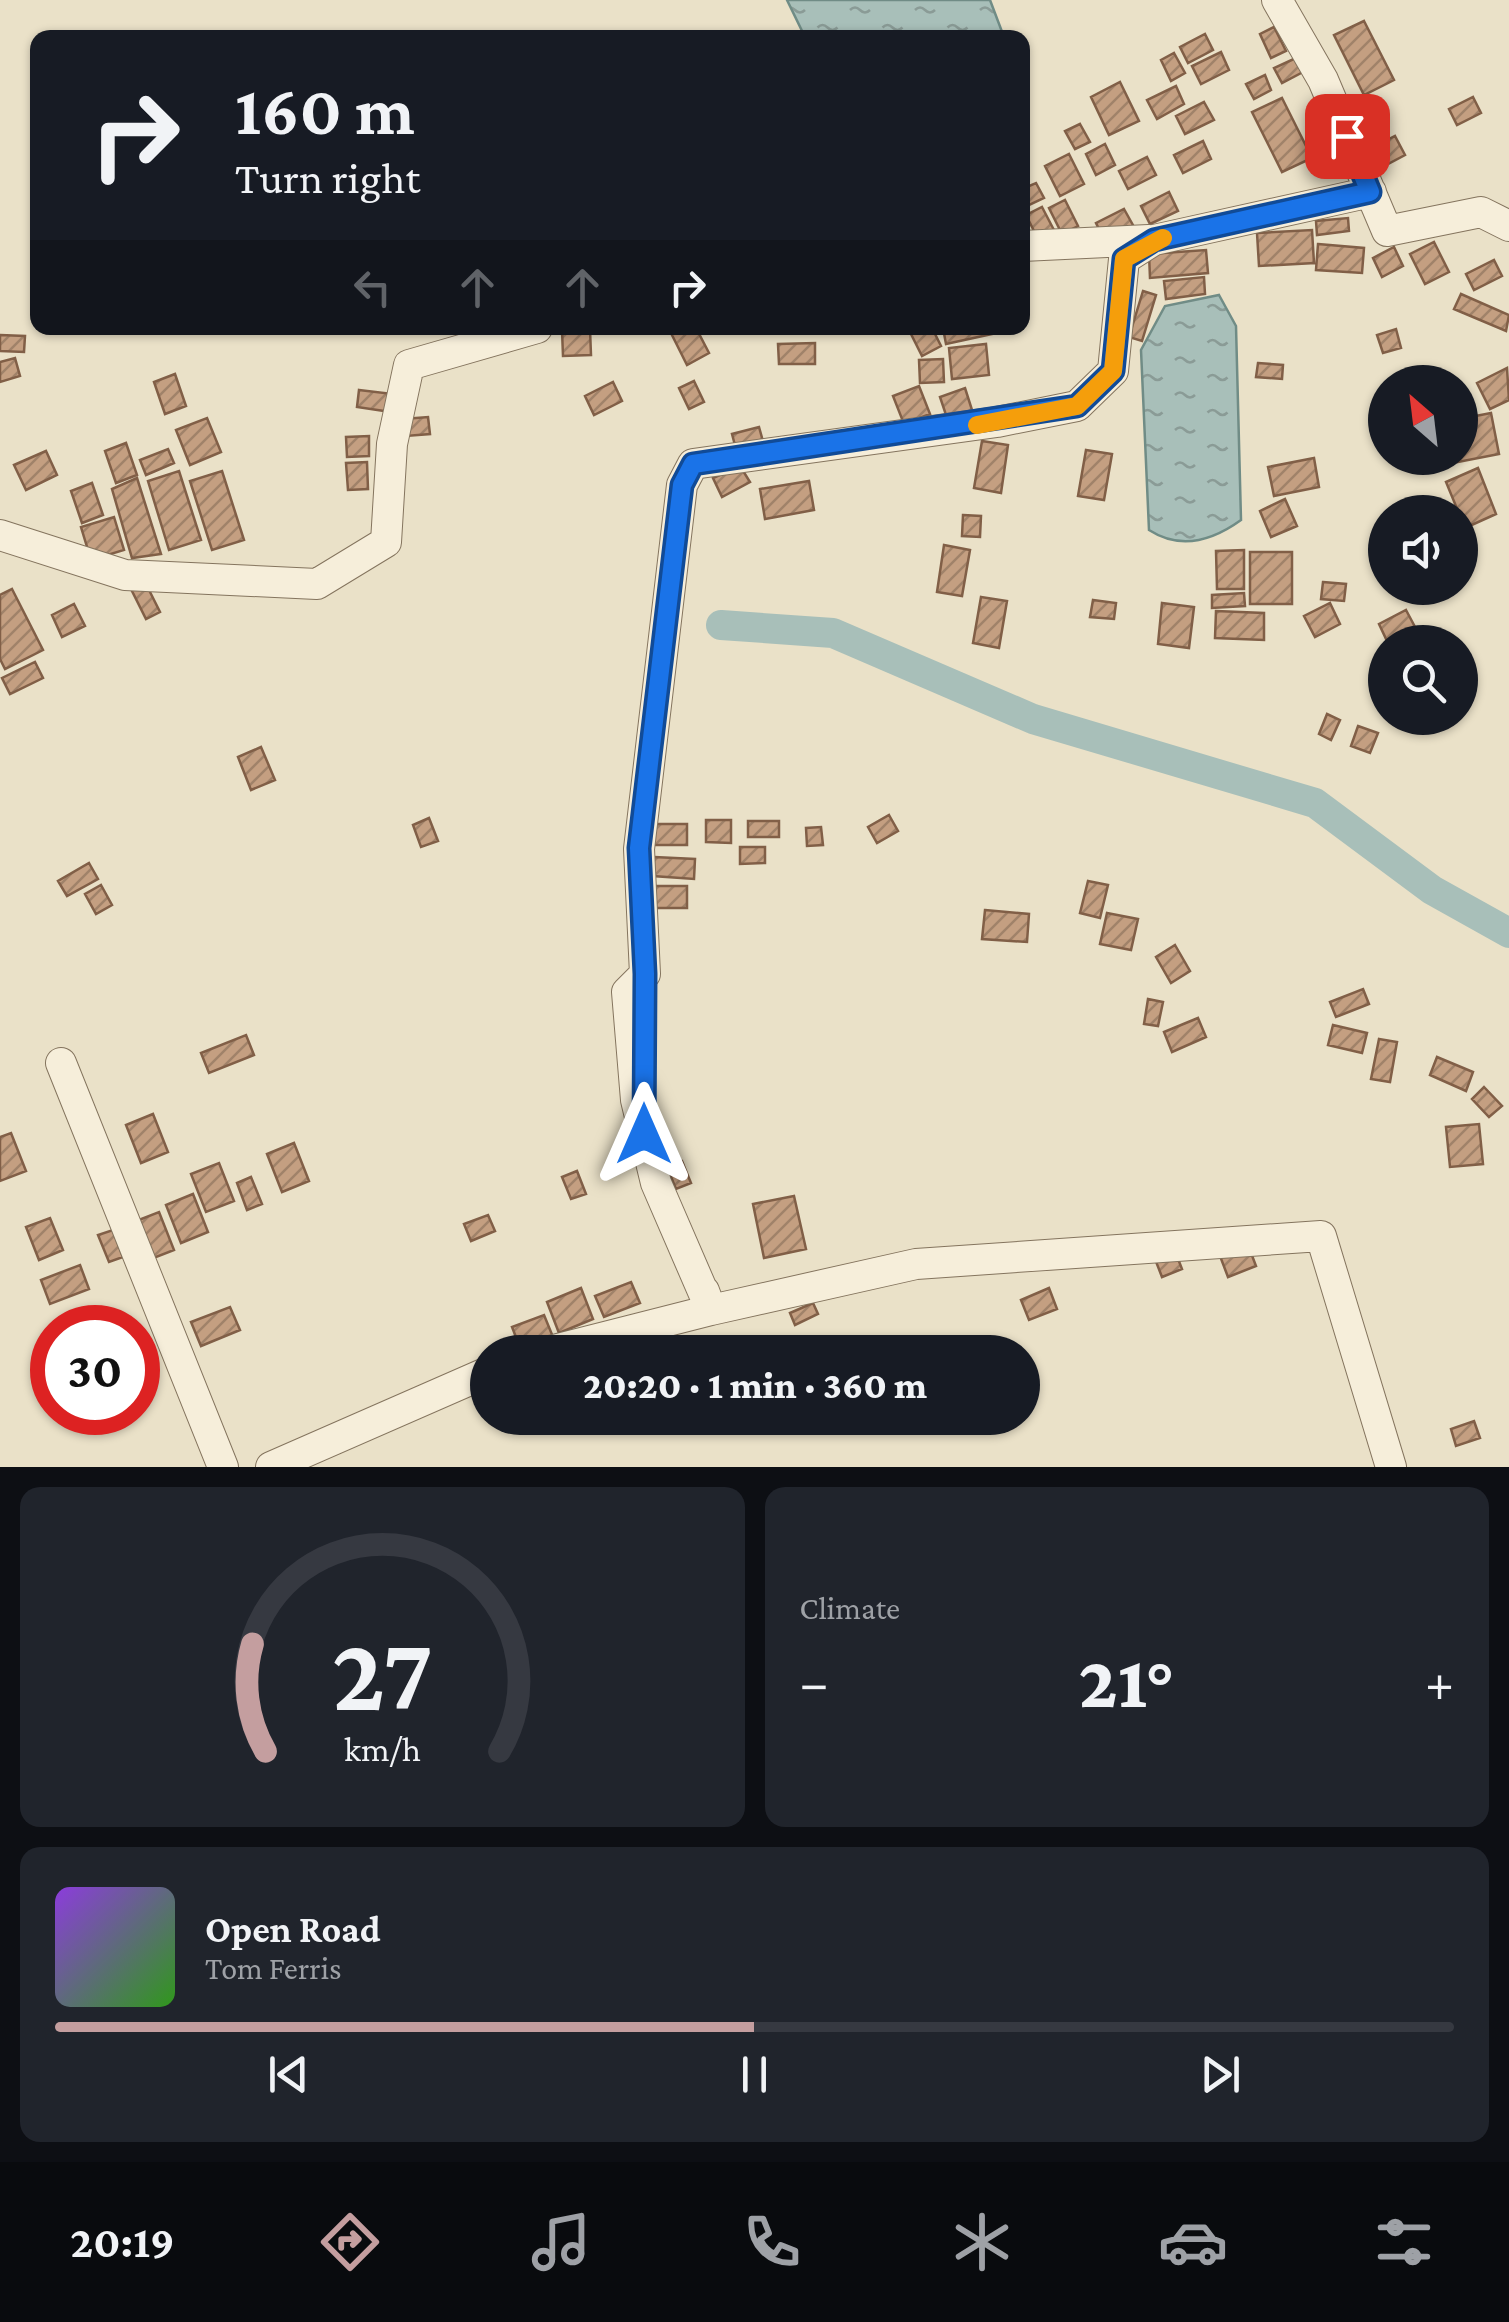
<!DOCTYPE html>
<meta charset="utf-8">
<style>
body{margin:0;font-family:"Crimson Pro",serif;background:#20242c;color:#f1f3f6;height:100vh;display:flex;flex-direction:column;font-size:38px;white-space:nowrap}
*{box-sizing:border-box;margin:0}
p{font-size:32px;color:#9ea1a6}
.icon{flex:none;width:55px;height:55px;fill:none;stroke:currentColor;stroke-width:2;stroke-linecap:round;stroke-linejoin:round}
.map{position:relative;height:1467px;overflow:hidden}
.sheet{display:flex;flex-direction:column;gap:20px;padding:20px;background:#0d0f14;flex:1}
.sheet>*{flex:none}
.hud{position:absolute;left:30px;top:30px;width:1000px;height:305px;border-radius:20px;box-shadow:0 2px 8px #0004;background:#171b24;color:#f1f3f6;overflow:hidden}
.needle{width:65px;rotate:332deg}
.fabs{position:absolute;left:1368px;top:365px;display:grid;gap:20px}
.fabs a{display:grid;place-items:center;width:110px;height:110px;border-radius:50%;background:#171b24;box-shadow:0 2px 8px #0004;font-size:50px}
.speed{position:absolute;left:30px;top:1305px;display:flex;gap:20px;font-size:50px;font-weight:700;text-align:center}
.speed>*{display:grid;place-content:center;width:130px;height:130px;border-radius:50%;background:#171b24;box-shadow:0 2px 8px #0004;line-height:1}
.speed .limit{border:15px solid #d22;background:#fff;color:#111}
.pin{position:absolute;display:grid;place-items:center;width:85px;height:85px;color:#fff;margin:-42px;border-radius:20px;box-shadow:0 5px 15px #0006}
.me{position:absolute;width:110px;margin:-55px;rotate:0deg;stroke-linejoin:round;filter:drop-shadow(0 0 8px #0008)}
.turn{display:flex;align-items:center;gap:35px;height:210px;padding:0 40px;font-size:45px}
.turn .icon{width:130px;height:130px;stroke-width:2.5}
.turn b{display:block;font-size:70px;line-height:85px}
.lanes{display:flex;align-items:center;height:95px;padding:0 40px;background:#0003;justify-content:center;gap:50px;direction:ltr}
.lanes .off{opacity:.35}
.big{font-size:75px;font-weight:800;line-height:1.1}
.sheet .card{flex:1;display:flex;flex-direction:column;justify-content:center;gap:15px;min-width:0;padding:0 35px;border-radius:20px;background:#20242c}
.sheet .dial{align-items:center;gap:0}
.dial svg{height:260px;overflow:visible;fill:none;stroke:#363941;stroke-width:7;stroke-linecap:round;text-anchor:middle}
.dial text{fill:#f1f3f6;stroke:none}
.song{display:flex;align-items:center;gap:30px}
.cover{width:120px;height:120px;border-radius:15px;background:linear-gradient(135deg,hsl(270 70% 55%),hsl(110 70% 35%))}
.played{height:10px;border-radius:5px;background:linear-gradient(90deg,#c49e9f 50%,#363941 50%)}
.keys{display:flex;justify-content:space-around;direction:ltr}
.heat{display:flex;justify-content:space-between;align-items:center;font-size:55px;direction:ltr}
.sheet .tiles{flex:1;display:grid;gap:20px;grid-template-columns:1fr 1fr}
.card:last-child{grid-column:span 2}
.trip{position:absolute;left:470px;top:1335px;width:570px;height:100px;border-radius:50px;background:#171b24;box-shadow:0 2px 8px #0004;font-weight:800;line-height:100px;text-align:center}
.dock{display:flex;height:160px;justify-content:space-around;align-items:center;background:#090b0e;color:#9ea1a6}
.dock .icon{width:70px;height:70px}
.dock .on{color:#c49e9f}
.dock b{font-size:45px;color:#f1f3f6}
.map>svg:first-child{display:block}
.water{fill:url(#water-ripples);stroke:#708c86;stroke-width:2.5}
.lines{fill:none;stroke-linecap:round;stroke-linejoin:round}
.canal{stroke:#a8bfb9;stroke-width:30}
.building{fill:url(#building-hatch);stroke:#815f47;stroke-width:2.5}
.minor-casing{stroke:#84745e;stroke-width:32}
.minor{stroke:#f6eeda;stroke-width:30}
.route-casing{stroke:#114b97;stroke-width:25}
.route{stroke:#1a73e8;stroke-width:18}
.slow{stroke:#f59e0b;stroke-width:18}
</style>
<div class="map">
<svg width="1509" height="1467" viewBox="0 0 1509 1467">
<defs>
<pattern id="water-ripples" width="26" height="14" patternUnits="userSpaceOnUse" patternTransform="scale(2.5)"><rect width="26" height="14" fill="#a8bfb9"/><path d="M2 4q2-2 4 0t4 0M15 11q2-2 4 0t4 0" fill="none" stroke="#8a9b96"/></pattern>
<pattern id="building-hatch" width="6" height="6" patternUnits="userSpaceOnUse" patternTransform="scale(2.5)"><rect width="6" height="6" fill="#c49f81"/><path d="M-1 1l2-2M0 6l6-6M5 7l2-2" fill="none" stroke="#a08269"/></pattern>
</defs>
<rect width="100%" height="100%" fill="#eae1c8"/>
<path class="water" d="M787,0h203l14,37h-199z
M1219,295l17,31 5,194c-29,21 -61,30 -92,10l-8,-180 24,-44z"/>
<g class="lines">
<path class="canal" d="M721,625l112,8 200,86 282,84 117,87 77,43"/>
</g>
<path class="building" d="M1364,21l30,59 -30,15 -30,-60z
M1274,27l12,24 -15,7 -11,-24z
M1205,34l8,16 -25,13 -8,-16z
M1221,52l8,18 -28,14 -9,-18z
M1174,53l11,20 -14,8 -10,-21z
M1296,58l7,14 -21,11 -8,-15z
M1265,75l6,15 -17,9 -8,-15z
M1120,82l19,39 -30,14 -18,-38z
M1176,86l8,18 -27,15 -10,-19z
M1473,97l8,16 -24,12 -8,-16z
M1282,98l30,60 -30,14 -30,-60z
M1204,102l10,18 -29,14 -9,-18z
M1080,124l10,18 -15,7 -10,-18z
M1395,136l10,19 -17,9 -9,-20z
M1203,141l8,18 -28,14 -9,-18z
M1105,144l10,21 -19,10 -10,-21z
M1069,154l15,30 -24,12 -15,-30z
M1147,157l9,18 -28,14 -9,-18z
M1036,183l8,15 -19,9 -3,-18z
M1169,192l9,19 -28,13 -9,-18z
M1065,200l13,26 -16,8 -13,-26z
M1042,207l13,25 -17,7 -12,-24z
M1124,209l10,18 -29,14 -9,-18z
M1348,218l1,13 -32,4 -1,-14z
M1312,230l2,33 -55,3 -2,-33z
M1434,242l15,30 -24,12 -15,-30z
M1318,244l46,4 -2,25 -46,-3z
M1394,247l9,19 -21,11 -9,-19z
M1206,250l2,23 -58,5 -1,-24z
M1494,260l8,16 -28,14 -8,-16z
M1204,277l1,17 -39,5 -2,-18z
M1143,291l13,4 -14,46 -13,-4z
M1461,294l48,21 -3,16 -52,-22z
M686,328h10l13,25 -22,12 -15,-30z
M908,328h24l9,18 -19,10z
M943,328h48l1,6 -46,10z
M590,329l1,26 -28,1 -1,-26z
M1396,329l5,19 -18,5 -6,-18z
M0,335l25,1 -1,16 -24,-1z
M815,343v21h-36l-1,-20z
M986,344l3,31 -37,4 -3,-31z
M15,358l5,18 -20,6v-20z
M943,359l1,23 -24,1 -1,-23z
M1258,363l25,2 -1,14 -26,-2z
M1507,368l2,32 -19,9 -13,-26z
M175,374l11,32 -21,8 -11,-32z
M694,381l10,21 -15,7 -10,-21z
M613,382l9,19 -28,14 -9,-19z
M919,386l11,28 -26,10 -11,-28z
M965,388l7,22 -25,8 -7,-21z
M359,390l34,4 -2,18 -34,-5z
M1491,413l8,41 -41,8 2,-43z
M428,417l2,17 -24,2 -2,-17z
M207,418l14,34 -31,13 -14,-35z
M759,427l5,18 -27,8 -5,-19z
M369,436v20l-22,1 -1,-20z
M982,441l26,4 -7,48 -27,-5z
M126,443l11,32 -21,8 -11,-32z
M168,449l6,14 -28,12 -6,-15z
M1086,450l26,4 -8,46 -26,-4z
M46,451l11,24 -31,15 -12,-25z
M1314,458l5,29 -45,9 -6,-29z
M367,462l1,27 -20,1 -2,-27z
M740,466l10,16 -28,15 -9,-19z
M1478,468l18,46 -31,14 -19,-46z
M179,471l22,69 -32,10 -21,-69z
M222,471l22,69 -32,10 -22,-69z
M137,478l24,76 -29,4 -20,-69z
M809,481l5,29 -49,9 -5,-30z
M92,483l11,32 -21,8 -11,-32z
M1285,499l12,27 -26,11 -11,-26z
M963,515l18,1 -1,21 -18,-1z
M114,517l10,33 -33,10 -10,-33z
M944,545l26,5 -8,46 -25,-4z
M1244,550v39h-27l-1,-38z
M1250,552h42v52h-42z
M1323,582l23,2 -2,17 -23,-2z
M146,584l14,28 -14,7 -14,-28z
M12,589l31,61 -38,19 -5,-10v-64z
M1244,593l1,13 -33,2v-13z
M981,597l26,4 -8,47 -26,-5z
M1093,600l23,3 -2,16 -24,-2z
M1162,603l32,4 -5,41 -31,-4z
M1330,603l10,21 -25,13 -11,-21z
M74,604l11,22 -23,11 -10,-22z
M1406,610l9,17 -28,14 -8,-17z
M1216,611l48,2v27l-49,-2z
M35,662l8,16 -33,16 -8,-16z
M1327,714l13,6 -9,20 -12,-6z
M1358,726l20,7 -8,20 -19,-7z
M261,747l14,33 -24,10 -13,-33z
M889,815l9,16 -21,12 -9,-16z
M429,818l9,23 -17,6 -8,-22z
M706,820h25v23l-25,-1z
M748,821h31v16h-31z
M653,824h34v21h-34z
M821,827l2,18 -16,1 -1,-18z
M740,847h25v16l-25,1z
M654,857l41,2 -1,20 -41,-3z
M89,863l9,16 -31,17 -9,-15z
M1088,881l20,4 -8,33 -20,-5z
M101,885l11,20 -16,9 -11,-20z
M654,886h33v22h-33z
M985,910l44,4 -2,28 -45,-3z
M1107,913l31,6 -7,31 -31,-6z
M1175,945l15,26 -19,12 -15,-26z
M1363,989l6,15 -33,13 -6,-15z
M1148,999l15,3 -5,24 -14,-2z
M1198,1018l8,19 -34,15 -8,-20z
M1333,1025l34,8 -5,20 -34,-8z
M246,1035l8,20 -45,18 -8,-20z
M1379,1039l18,3 -7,40 -19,-3z
M1437,1057l36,15 -7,19 -36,-16z
M1484,1087l18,19 -13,11 -17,-18z
M153,1114l15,38 -27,11 -15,-38z
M1479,1124l4,40 -33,3 -4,-40z
M11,1133l15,38 -26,10v-44z
M294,1143l15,38 -27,11 -15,-38z
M682,1161l9,22 -15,6 -9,-22z
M219,1163l15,38 -28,11 -15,-38z
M577,1171l9,23 -15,5 -9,-22z
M251,1177l11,27 -15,6 -10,-27z
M193,1194l15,38 -27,11 -15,-38z
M794,1196l12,53 -42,9 -11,-54z
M159,1212l15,38 -28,11 -15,-38z
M488,1215l7,16 -24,10 -7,-17z
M50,1218l13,32 -24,10 -13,-33z
M113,1230l10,27 -14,5 -11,-27z
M1248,1245l8,21 -28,11 -8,-21z
M1175,1251l7,18 -20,8 -7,-18z
M80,1265l9,24 -39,15 -9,-24z
M631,1282l9,21 -36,14 -9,-21z
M581,1288l12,31 -34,14 -12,-31z
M1049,1288l8,21 -28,11 -8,-20z
M813,1303l5,11 -23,11 -5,-12z
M230,1307l10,23 -39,16 -10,-24z
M544,1315l9,22 -32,13 -9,-23z
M1474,1421l6,17 -24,8 -5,-17z"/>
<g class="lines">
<g class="minor-casing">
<path id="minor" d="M1277,0l46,80 64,151 94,-19 28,14
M1022,246l127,-6
M0,535l125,40 192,9 69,-42 6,-98 17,-79 128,-37
M61,1063l162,404
M704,1291l7,19 205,-46 405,-28 70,231
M546,1352l165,-42 -55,-127 -20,-83 -9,-108 18,-18 -6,-125 43,-364 11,-21 304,-42 80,-16 36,-35 11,-112 30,-19 217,-48
M271,1467l217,-95"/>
</g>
<use href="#minor" class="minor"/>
</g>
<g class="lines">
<g class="route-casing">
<path id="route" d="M644,1134l1,-160 -6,-126 43,-363 11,-21 384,-58 36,-35 11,-112 30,-19 216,-48 -23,-56"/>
</g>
<use href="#route" class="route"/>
<path class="slow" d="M977,425l100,-19 36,-35 11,-112 39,-21"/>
</g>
</svg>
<div class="fabs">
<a><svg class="needle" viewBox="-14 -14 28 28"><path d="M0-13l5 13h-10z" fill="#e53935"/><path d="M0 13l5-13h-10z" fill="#9ea1a6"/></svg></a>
<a><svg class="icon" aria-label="sound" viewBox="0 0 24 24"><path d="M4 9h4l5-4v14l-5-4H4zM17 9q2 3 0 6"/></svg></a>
<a><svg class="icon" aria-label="search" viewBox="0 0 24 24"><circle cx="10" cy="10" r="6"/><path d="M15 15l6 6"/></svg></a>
</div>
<div class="speed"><div class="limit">30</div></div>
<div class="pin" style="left:1347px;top:136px;background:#d93025"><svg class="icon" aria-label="arrive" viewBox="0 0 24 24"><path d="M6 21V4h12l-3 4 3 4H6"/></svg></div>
<svg class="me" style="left:644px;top:1134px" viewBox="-20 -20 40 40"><path d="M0-17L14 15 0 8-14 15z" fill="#1a73e8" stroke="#fff" stroke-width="4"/></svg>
<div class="trip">20:20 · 1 min · 360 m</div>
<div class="hud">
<div class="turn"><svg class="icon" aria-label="right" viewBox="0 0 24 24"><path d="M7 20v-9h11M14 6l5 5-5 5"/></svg><div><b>160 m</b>Turn right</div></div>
<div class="lanes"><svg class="icon off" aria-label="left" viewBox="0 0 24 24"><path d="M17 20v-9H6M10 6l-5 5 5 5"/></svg><svg class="icon off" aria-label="ahead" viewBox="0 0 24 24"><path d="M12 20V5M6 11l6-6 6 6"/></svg><svg class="icon off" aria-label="ahead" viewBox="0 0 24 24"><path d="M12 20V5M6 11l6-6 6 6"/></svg><svg class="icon" aria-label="right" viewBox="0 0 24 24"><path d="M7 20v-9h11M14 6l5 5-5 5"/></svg></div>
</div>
</div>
<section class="sheet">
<div class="tiles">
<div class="card dial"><svg viewBox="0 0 100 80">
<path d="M14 69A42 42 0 1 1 86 69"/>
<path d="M14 69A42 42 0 0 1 10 36" stroke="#c49e9f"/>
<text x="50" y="56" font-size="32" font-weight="700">27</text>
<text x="50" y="72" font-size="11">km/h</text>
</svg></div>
<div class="card"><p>Climate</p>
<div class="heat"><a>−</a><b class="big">21°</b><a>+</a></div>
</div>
<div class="card">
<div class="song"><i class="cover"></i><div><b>Open Road</b><p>Tom Ferris</p></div></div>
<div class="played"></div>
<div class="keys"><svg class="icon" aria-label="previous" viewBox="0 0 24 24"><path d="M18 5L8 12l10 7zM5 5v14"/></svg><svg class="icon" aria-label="pause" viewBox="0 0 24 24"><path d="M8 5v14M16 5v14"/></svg><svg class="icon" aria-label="next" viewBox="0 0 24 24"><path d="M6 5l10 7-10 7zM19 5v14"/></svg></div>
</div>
</div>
</section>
<nav class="dock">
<b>20:19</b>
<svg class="icon on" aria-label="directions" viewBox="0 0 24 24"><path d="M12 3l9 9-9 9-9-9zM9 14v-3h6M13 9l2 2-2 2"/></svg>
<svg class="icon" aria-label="music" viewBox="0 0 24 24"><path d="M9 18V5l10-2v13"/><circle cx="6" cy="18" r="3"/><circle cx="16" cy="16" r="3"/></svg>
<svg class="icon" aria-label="phone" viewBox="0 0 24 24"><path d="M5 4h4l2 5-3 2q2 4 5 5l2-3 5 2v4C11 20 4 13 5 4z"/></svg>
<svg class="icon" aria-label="climate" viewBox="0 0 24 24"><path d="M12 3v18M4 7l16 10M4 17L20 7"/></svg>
<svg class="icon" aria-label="car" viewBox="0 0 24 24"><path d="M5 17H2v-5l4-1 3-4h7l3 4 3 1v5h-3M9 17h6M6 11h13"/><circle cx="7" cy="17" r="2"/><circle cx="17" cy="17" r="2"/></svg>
<svg class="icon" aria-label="filters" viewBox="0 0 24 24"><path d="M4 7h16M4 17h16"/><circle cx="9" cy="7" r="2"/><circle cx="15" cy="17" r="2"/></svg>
</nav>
